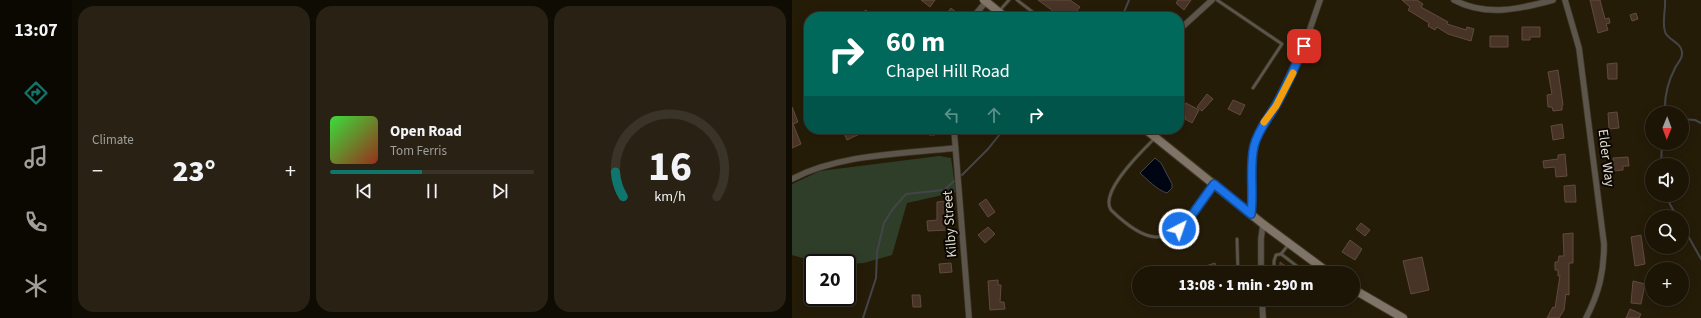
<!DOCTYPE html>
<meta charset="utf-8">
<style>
body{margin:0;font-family:"Source Sans 3",sans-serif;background:#292214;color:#f1f3f6;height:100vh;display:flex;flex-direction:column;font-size:15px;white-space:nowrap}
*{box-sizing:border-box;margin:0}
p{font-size:13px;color:#a09f9b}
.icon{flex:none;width:22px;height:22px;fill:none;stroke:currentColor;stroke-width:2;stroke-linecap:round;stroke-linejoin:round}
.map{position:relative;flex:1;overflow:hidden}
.details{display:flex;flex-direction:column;gap:6px;padding:6px;background:#0f0c03;width:720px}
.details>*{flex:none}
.hud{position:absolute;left:12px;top:12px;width:380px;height:122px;border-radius:16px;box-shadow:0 2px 10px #0003,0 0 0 1px #3a3428;background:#00695c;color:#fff;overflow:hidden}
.needle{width:26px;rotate:181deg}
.fabs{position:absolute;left:853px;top:106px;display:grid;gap:8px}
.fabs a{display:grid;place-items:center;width:44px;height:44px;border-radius:50%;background:#1c1506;box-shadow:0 2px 10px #0003,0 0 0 1px #3a3428;font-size:20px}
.speed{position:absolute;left:12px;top:254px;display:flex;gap:8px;font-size:20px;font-weight:700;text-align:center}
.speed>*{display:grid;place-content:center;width:52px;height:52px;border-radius:50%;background:#1c1506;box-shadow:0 2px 10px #0003,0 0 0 1px #3a3428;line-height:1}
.speed .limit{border:2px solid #111;border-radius:6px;background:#fff;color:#111}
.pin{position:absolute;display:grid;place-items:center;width:34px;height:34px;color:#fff;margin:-17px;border-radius:8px;box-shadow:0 2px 6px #0006}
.me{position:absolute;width:44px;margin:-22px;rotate:41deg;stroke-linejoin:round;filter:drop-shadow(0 0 3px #0008)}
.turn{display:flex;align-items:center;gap:14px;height:84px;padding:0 16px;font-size:18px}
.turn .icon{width:52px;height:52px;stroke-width:2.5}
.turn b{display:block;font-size:28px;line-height:34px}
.lanes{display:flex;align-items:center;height:38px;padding:0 16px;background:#0003;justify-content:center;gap:20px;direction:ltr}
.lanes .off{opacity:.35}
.big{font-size:30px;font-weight:800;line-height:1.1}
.details .widget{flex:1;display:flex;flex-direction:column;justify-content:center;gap:6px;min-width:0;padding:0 14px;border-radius:16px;background:#292214}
.details .dial{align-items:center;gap:0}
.dial svg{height:104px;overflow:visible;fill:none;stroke:#3a3428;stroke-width:7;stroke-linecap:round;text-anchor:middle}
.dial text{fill:#f1f3f6;stroke:none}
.song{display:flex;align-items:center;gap:12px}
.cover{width:48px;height:48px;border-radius:6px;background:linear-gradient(135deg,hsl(120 70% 55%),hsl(10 70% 35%))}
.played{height:4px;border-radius:2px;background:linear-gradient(90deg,#0f766e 45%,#3a3428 45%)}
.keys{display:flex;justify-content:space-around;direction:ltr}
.heat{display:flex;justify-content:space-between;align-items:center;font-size:22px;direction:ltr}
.details .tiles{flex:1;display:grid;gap:6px;grid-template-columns:repeat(3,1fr)}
.trip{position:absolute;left:340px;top:266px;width:228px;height:40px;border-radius:20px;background:#1c1506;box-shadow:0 2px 10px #0003,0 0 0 1px #3a3428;font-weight:800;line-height:40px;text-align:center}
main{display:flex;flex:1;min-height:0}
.dock{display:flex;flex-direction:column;width:72px;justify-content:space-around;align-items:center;background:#0b0802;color:#a09f9b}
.dock .icon{width:28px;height:28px}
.dock .active{color:#0f766e}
.dock b{font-size:18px;color:#f1f3f6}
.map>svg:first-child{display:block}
.green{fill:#2f3e28}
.water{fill:#000513;stroke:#44454b}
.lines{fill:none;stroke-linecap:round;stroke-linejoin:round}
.stream{stroke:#44454b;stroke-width:2}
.building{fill:#483427;stroke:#604b3d}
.lane-casing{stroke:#3f3724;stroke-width:4}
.street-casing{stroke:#3f3724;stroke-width:7}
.secondary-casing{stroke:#3f3724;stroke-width:10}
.lane{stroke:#5c554c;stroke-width:2.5}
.street{stroke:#5c554c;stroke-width:5.5}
.secondary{stroke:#7f7467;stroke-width:8}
.route-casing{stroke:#114b97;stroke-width:10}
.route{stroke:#1a73e8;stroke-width:7}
.slow{stroke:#f59e0b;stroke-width:7}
.labels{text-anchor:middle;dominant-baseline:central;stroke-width:4;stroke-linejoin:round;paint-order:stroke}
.street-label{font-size:14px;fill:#e2dbcf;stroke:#0b0702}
</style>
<main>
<nav class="dock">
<b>13:07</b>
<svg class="icon active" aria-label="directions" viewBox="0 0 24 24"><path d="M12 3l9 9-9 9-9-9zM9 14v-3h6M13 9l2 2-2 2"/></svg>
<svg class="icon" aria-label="music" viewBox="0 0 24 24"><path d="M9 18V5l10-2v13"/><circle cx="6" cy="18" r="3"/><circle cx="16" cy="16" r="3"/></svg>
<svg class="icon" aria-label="phone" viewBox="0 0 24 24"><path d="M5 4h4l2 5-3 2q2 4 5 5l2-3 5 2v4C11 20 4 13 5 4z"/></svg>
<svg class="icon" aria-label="climate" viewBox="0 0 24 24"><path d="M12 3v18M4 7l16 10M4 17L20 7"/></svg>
</nav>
<section class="details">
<div class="tiles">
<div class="widget"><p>Climate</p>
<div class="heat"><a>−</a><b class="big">23°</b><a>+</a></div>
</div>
<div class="widget">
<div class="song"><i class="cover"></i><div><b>Open Road</b><p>Tom Ferris</p></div></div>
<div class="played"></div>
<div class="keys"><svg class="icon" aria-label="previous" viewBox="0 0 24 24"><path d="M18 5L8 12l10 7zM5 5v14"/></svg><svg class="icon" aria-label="pause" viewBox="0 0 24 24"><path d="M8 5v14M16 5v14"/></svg><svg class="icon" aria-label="next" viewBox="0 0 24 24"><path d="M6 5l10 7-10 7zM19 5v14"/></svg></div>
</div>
<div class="widget dial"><svg viewBox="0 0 100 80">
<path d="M14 69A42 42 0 1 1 86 69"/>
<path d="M14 69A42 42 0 0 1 8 50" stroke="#0f766e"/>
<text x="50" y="56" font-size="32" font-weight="700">16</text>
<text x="50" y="72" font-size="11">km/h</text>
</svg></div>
</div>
</section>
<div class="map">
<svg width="909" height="318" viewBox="0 0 909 318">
<rect width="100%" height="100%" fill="#251c08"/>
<path class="green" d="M147,156l12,2 5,34 -49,11 -15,52 -28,8 -17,1 -27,-1 -28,-8v-71l28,-13z"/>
<path class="water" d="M363,158l6,5 11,21v4l-5,5c-10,-3 -19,-13 -27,-20z"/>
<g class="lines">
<path class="stream" d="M330,17l7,-17
M873,113c-1,-15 3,-31 10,-45 3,-6 8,-9 7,-16 -1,-9 -11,-11 -16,-18 -5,-9 0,-24 -1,-34
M890,119l13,1 6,3
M869,165l1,-22
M170,175l26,-26 16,-20
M873,195l12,22
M890,225l19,34
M71,318l13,-40 1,-26 7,-29 8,-13 14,-16 38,-4 10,-9"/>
</g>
<path class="building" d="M129,0h14l-5,7z
M246,0h32l10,7 -8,10h-11z
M386,0h13l-7,10 -8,-7z
M610,0h15l6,4 -2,3 27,15 -1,2 19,6 1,-3 7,2 -3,12 -23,-7 -11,-7 -2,3 -7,-4 1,-3 -21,-13 2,-3z
M798,0h10l5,19 4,-1 1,5 -4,1 2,6 -10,3z
M159,8l11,9h-18z
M74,10l5,7h-14z
M844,13l2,6 -6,2 -2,-6z
M730,27h18v10h-10v3h-8z
M698,36h18v11h-18z
M825,63v16h-9l-1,-15z
M766,70l5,35 -1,1v4l-9,1 -1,-4h-4l-1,-12 5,-1 -4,-22z
M415,94l6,5 -11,12 -5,-4z
M441,100l12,5 -5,10 -12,-6z
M394,103l13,7 -7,13 -7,-4 1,-2 -6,-4z
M0,107l6,15 -5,2 8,20 -9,4z
M825,112l2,16 -10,1 -1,-16z
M770,124l2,14 -11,2 -2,-14z
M50,129h28l-23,11z
M137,129h6v6h-6z
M773,154l2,22 -11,1 -1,-10 -11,1 -1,-7 15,-2v-4z
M836,157l1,9h-6v4l-9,1 -1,-13z
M783,185l1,17h-11l-1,-16z
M194,199l9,13 -7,5 -9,-13z
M154,201l2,29 -20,1 -1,-10 10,-1v-18z
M569,223l9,7 -5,6 -9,-7z
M196,227l7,7 -10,9 -7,-8z
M781,233v30h-4v32l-3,-1 -2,16 -5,8h-12l6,-11 2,1 5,-32h-2v-6h-3v-8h3l1,-6h5l-1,-22z
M849,235l4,29 -10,2 -4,-29z
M558,240l12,9 -7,11 -13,-8z
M630,257l7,33 -18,4 -8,-33z
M488,262l15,11h-15z
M159,263l1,9 -12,1 -1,-9z
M423,263l4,10h-31v-1z
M206,280v5h3l-1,17h4l1,7 -15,1 -2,-29z
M841,281l12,3 -4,20 -10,-1z
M120,295h8l1,12h-8z
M838,309l11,5 -2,4h-13z"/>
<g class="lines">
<g class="lane-casing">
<path id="lane" d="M225,0l22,17
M425,0l65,44 -29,44
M208,10l9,-10
M362,139c-12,12 -55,53 -43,71 31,30 55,41 83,1 6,-9 11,-18 19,-26
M445,239l1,34
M497,244l-8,10 25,19
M470,272h12v-11l2,-6 5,-1"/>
</g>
<g class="street-casing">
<path id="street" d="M662,0c32,17 66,9 99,0
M773,0l14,48 25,196c0,28 -5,49 -18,74
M181,17l13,-15
M387,30l33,-30
M162,129l15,189
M0,179c47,-25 111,-25 163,-31
M459,214c3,-23 -3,-48 4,-70 7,-22 23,-41 33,-62 14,-26 22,-54 32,-82
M469,273v-34l2,-15
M470,299l1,19"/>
</g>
<g class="secondary-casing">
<path id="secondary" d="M192,0l21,17
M353,129l118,95 66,49
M561,289l50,29"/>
</g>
<use href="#lane" class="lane"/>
<use href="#street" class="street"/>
<use href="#secondary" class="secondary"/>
</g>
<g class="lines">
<g class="route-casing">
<path id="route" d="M387,229l15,-17 20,-28 37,30c3,-23 -2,-46 3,-68 4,-16 14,-27 22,-41 11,-19 19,-39 28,-59"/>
</g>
<use href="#route" class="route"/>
<path class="slow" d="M472,122l12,-16 17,-33"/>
</g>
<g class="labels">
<g class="street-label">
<text transform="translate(814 158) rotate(83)">Elder Way</text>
<text transform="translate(158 224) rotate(-94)">Kilby Street</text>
</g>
</g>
</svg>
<div class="fabs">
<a><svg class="needle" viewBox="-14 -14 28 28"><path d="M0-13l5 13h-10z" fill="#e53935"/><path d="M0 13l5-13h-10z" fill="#a09f9b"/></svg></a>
<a><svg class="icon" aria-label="sound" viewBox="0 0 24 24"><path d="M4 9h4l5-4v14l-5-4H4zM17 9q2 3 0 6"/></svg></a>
<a><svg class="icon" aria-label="search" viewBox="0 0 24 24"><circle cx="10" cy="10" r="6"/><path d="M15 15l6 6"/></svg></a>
<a>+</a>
</div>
<div class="speed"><div class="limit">20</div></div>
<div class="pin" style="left:512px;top:46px;background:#d93025"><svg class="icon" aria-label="arrive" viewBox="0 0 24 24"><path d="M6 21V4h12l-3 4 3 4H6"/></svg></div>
<svg class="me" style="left:387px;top:229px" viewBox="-20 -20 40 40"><circle r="17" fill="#1a73e8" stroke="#fff" stroke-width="3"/><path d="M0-11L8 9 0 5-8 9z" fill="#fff"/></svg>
<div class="trip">13:08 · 1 min · 290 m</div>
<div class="hud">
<div class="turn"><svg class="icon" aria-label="right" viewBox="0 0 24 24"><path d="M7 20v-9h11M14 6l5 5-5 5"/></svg><div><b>60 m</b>Chapel Hill Road</div></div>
<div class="lanes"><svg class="icon off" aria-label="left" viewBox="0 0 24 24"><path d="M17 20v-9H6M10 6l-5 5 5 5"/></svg><svg class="icon off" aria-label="ahead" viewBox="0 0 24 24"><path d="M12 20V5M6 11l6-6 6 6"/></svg><svg class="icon" aria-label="right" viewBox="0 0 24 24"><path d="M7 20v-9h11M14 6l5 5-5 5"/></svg></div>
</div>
</div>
</main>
